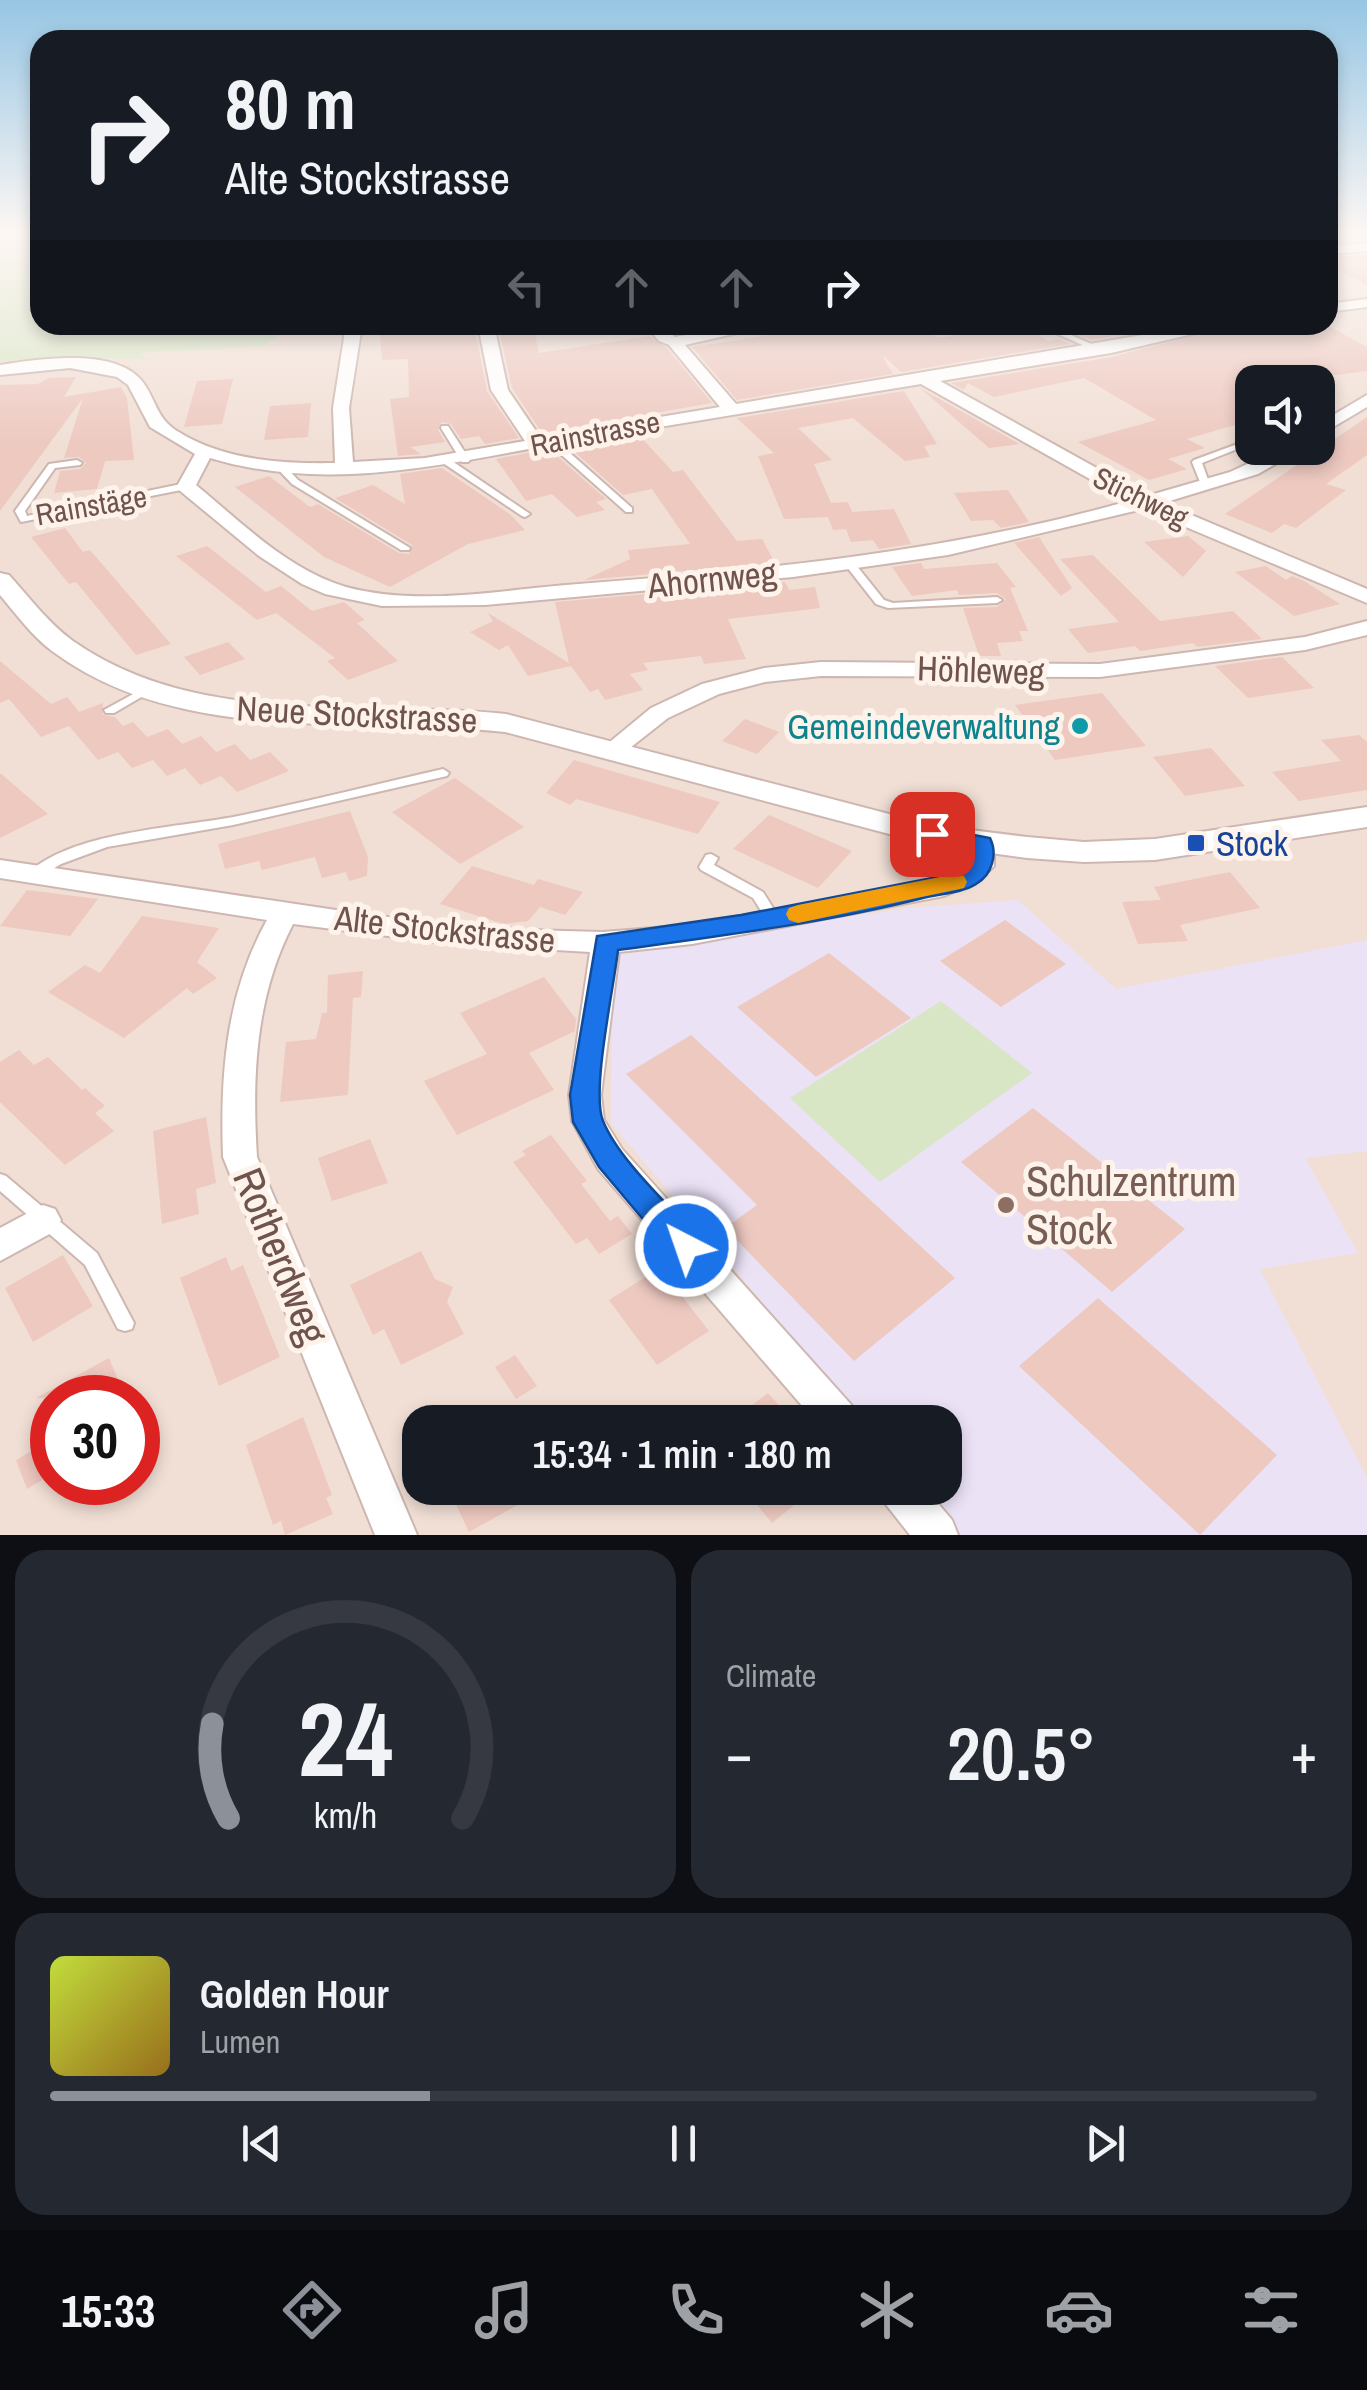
<!DOCTYPE html>
<meta charset="utf-8">
<style>
body{margin:0;font-family:"Archivo Narrow",sans-serif;background:#242831;color:#f1f3f6;height:100vh;display:flex;flex-direction:column;font-size:38px;white-space:nowrap}
*{box-sizing:border-box;margin:0}
p{font-size:32px;color:#9ea1a6}
.icon{flex:none;width:55px;height:55px;fill:none;stroke:currentColor;stroke-width:2;stroke-linecap:round;stroke-linejoin:round}
.map{position:relative;height:1535px;overflow:hidden}
.sheet{display:flex;flex-direction:column;gap:15px;padding:15px;background:#0d0f14;flex:1}
.sheet>*{flex:none}
.hud{position:absolute;left:30px;top:30px;width:1308px;height:305px;border-radius:30px;box-shadow:0 5px 15px #0003;background:#171b24;color:#f1f3f6;overflow:hidden}
.tools{position:absolute;left:1235px;top:365px;display:grid;gap:20px}
.tools a{display:grid;place-items:center;width:100px;height:100px;border-radius:20px;background:#171b24;box-shadow:0 5px 15px #0003;font-size:50px}
.speed{position:absolute;left:30px;top:1375px;display:flex;gap:20px;font-size:50px;font-weight:700;text-align:center}
.speed>*{display:grid;place-content:center;width:130px;height:130px;border-radius:50%;background:#171b24;box-shadow:0 5px 15px #0003;line-height:1}
.speed .limit{border:15px solid #d22;background:#fff;color:#111}
.pin{position:absolute;display:grid;place-items:center;width:85px;height:85px;color:#fff;margin:-42px;border-radius:20px;box-shadow:0 5px 15px #0006}
.me{position:absolute;width:110px;margin:-55px;rotate:319deg;stroke-linejoin:round;filter:drop-shadow(0 0 8px #0008)}
.turn{display:flex;align-items:center;gap:35px;height:210px;padding:0 30px;font-size:45px}
.turn .icon{width:130px;height:130px;stroke-width:2.5}
.turn b{display:block;font-size:70px;line-height:85px}
.lanes{display:flex;align-items:center;height:95px;padding:0 30px;background:#0003;justify-content:center;gap:50px;direction:ltr}
.lanes .off{opacity:.35}
.big{font-size:75px;font-weight:600;line-height:1.1}
.sheet .card{flex:1;display:flex;flex-direction:column;justify-content:center;gap:15px;min-width:0;padding:0 35px;border-radius:30px;background:#242831}
.sheet .dial{align-items:center;gap:0}
.dial svg{height:260px;overflow:visible;fill:none;stroke:#363941;stroke-width:7;stroke-linecap:round;text-anchor:middle}
.dial text{fill:#f1f3f6;stroke:none}
.song{display:flex;align-items:center;gap:30px}
.cover{width:120px;height:120px;border-radius:15px;background:linear-gradient(135deg,hsl(70 70% 55%),hsl(40 70% 35%))}
.played{height:10px;border-radius:5px;background:linear-gradient(90deg,#8c9099 30%,#363941 30%)}
.keys{display:flex;justify-content:space-around;direction:ltr}
.heat{display:flex;justify-content:space-between;align-items:center;font-size:55px;direction:ltr}
.sheet .tiles{flex:1;display:grid;gap:15px;grid-template-columns:1fr 1fr}
.card:last-child{grid-column:span 2}
.trip{position:absolute;left:402px;top:1405px;width:560px;height:100px;border-radius:30px;background:#171b24;box-shadow:0 5px 15px #0003;font-weight:600;line-height:100px;text-align:center}
.tab-bar{display:flex;height:160px;justify-content:space-around;align-items:center;background:#090b0e;color:#9ea1a6}
.tab-bar .icon{width:70px;height:70px}
.tab-bar .on{color:#8c9099}
.tab-bar b{font-size:45px;color:#f1f3f6}
.map>svg:first-child{display:block}
.residential{fill:#f1dfd5;fill-rule:evenodd}
.education{fill:#ebe2f6}
.green{fill:#d9e6c6}
.building{fill:#edc9c0}
.lines{fill:none;stroke-linecap:round;stroke-linejoin:round}
.service-casing{stroke:#cdb7b0;stroke-width:4}
.minor-casing{stroke:#cdb7b0;stroke-width:4}
.tertiary-casing{stroke:#cdb7b0;stroke-width:4}
.service{fill:#fff;fill-rule:evenodd}
.minor{fill:#fff;fill-rule:evenodd}
.tertiary{fill:#fff;fill-rule:evenodd}
.route{fill:#1a73e8;stroke:#114b97;stroke-width:2.5}
.slow{fill:#f59e0b}
.culture-dot{fill:#0f9aa8;stroke:#fdf3eb;stroke-width:4}
.transit-dot{fill:#1a4fb4;stroke:#fdf3eb;stroke-width:4}
.education-dot{fill:#8d6e63;stroke:#fdf3eb;stroke-width:4}
.labels{text-anchor:middle;dominant-baseline:central;stroke-width:10;stroke-linejoin:round;paint-order:stroke}
.far-street-label{font-size:30px;fill:#70534d;stroke:#fdf3eb}
.street-label{font-size:35px;fill:#70534d;stroke:#fdf3eb}
.culture-label{font-size:35px;fill:#0d838f;stroke:#fdf3eb;text-anchor:end}
.transit-label{font-size:35px;fill:#164399;stroke:#fdf3eb;text-anchor:start}
.near-education-label{font-size:42px;fill:#785e54;stroke:#fdf3eb;text-anchor:start}
.near-street-label{font-size:42px;fill:#70534d;stroke:#fdf3eb}
</style>
<div class="map">
<svg width="1367" height="1535" viewBox="0 0 1367 1535">
<rect width="100%" height="100%" fill="#faeee6"/>
<path class="residential" d="M1328,232h39v1303h-1367v-1173l58,-5 87,3 -5,-7 123,-6 30,-22h1035zM1252,382h66v66h-66zM52,1398h86v84h-86zM420,1422h525v66h-525z"/>
<path class="education" d="M1018,900l98,89 251,-49v211l-62,7 53,95 -98,16 107,209v57h-409l-40,-47h27v-66h-82l-252,-299 2,-172 295,-43z"/>
<path class="green" d="M0,232h40v93h253l-30,22 -122,6 5,7 -88,-3 -58,5z
M941,1001l91,72 -152,109 -90,-84z"/>
<path class="building" d="M1367,255v30l-39,-20v-8z
M392,325h82l13,66 32,47 -34,6 -6,-8 -18,3 -10,-15 -9,-2 -4,8 7,12 -35,5 11,7 -23,2 -8,-57 19,-2 -1,-38 -26,1 -2,-25 13,-1z
M836,325h57l8,6 23,-3 13,10 88,-12 23,15 11,-2 11,5 -169,28 -19,-17 11,19 -156,26 -45,-53z
M1130,325h49l-88,15 -11,-5z
M1235,325h92l40,22v24l-83,11h-32v38l-65,19 18,9 -37,11 19,10 -38,11 -71,-38 78,-22 -72,-42 -90,19 -26,-14 -4,7 -13,-7 161,-26z
M533,327l6,26 110,-17 18,12 45,55 -170,30 -30,-45 -13,-59z
M76,377l-12,20 57,-10 6,11 7,62 -29,1 -8,28 -43,4 6,-22 20,-2 6,-6 -7,-6 -15,1 19,-60 -83,113v-126l38,-1 10,-6z
M233,379l-11,45 -38,3 13,-46z
M920,388l96,54 3,2 -30,4z
M904,391l33,53 -13,2 6,11 -25,4 -52,-43 -55,10 34,32 -18,4 17,39 17,-1 4,10 42,-3 17,35 -32,5 -6,-9 -22,2 -5,-13 -13,1 -5,-13 -44,2 -26,-63 16,-3 -37,-35z
M311,403l-3,34 -44,3 6,-34z
M1367,417v38l-41,29 20,6 -50,38 -12,-4 -12,9 -47,-19z
M638,434l35,38 10,-2 54,71 25,-2 13,24 -191,17 46,-21 -2,-9 62,-6 -38,-55 -29,6 -55,-49z
M549,449l57,50 -10,3 9,8 -28,7 -25,-23 -26,7 -30,-42z
M442,468l69,47 14,15 -57,14 -78,43 -66,-30 -89,-70 34,-11 41,31 8,-3 81,49 10,1 3,-9 -77,-47 38,-13 32,19 -5,-30z
M1008,490l21,32 -28,6 -8,-8 -22,1 -17,-28z
M65,528l18,24 7,-2 81,94 -35,11 -60,-73 -7,2 -38,-47z
M1188,536l18,15 -23,26 -39,-35z
M1039,537l33,51 -11,8 -47,-53z
M207,546l59,46 15,-6 31,25 32,-9 21,18 -8,3 41,38 -50,19 -21,-19 8,-3 -59,-45 -19,7 -81,-64z
M1093,555l67,66 73,-10 29,28 -65,8 -4,-4 -53,8 -5,-5 -47,7 -20,-24 51,-7 -59,-63z
M921,563l3,6 73,-6 19,24 -6,1 18,43h-9l4,10 -26,2 4,13h-22l-16,-48 34,-1 9,-8 -9,-6 -38,2 -2,-5 -45,6 -20,-29z
M1266,566l20,14 6,-4 12,5 36,23 -46,12 -59,-44z
M785,582l4,8 26,-3 5,21 -92,11 18,40 -42,5 -3,-8 -58,7 5,7 -18,4 13,16 -38,10 -7,-11 -8,3 -19,-26 -43,10 -20,-31 -9,5 -29,-18 23,-11 -5,-8 81,50 -14,-61z
M228,642l17,17 -45,16 -16,-18z
M1282,657l32,31 -66,10 -33,-32z
M0,661l51,43 16,-7 12,15 24,-9v12l12,2 8,9 10,-4 14,15 21,-8 14,15 19,-8 15,16 19,-8 15,16 20,-8 19,19 -52,21 -16,-16 -21,9 -15,-17 -18,8 -14,-16 -21,8 -14,-16 -20,8 -29,-34 -28,11 -32,-38 -9,4z
M1102,693l44,53 -91,14 -40,-55z
M745,719l34,13 -22,22 -35,-13z
M1359,735l8,7v48l-68,11 -27,-29 69,-11 -20,-21z
M1211,748l34,38 -60,10 -32,-39z
M574,760l41,12 105,30 -22,32 -122,-35 -6,6 -24,-12z
M0,773l48,41 -48,24z
M455,778l69,49 -64,37 -68,-52z
M350,811l18,46 -1,19 -18,5 -3,-9 -24,6 -7,-21 -53,13 -3,-9 -34,8 -7,-25z
M769,815l37,16 46,20 -34,37 -85,-39z
M472,866l62,19 4,-6 45,13 -18,23 -25,-8 -12,14 -24,3 -64,-20z
M1230,872l30,36 -80,17 8,16 -50,3 -16,-42 39,-2 -7,-13z
M27,890l32,4 39,5 -28,37 -70,-10z
M142,916l77,12 -22,34 20,16 -24,16 -6,-6 -63,50 -76,-46 37,-27 15,8z
M1005,920l61,44 -65,43 -61,-46z
M829,953l82,65 -95,59 -79,-70z
M363,971l-2,26 -8,1 -5,97 -68,7 6,-60 30,-3 6,-26h5l1,-38z
M544,977l32,42 -1,12 -46,22 25,37 -97,45 -33,-54 63,-27 -27,-41z
M691,1035l264,243 -101,83 -129,-133 32,-23 -131,-131z
M19,1050l15,15 14,-8 34,33 3,-2 20,18 -10,7 19,18 -49,34 -65,-63v-40z
M1033,1108l152,121 -73,63 -151,-130z
M206,1117l10,66 -20,6 3,25 -37,10 -9,-93z
M551,1135l36,46 -6,3 29,37 8,-5 14,18 -33,20 -12,-16 -11,6 -63,-82 13,-7 -4,-4z
M370,1139l18,44 -56,18 -14,-43z
M421,1251l14,28 18,8 -6,15 17,32 -63,31 -17,-36 -11,6 -23,-50z
M63,1255l30,51 -60,36 -28,-54z
M226,1257l5,14 12,-6 37,92 -61,29 -39,-108z
M660,1268l49,63 -52,34 -48,-65z
M1098,1298l179,157 -77,80 -181,-169z
M515,1355l22,31 -21,13 -21,-32z
M109,1358l17,40h-90z
M768,1393l26,29h-64z
M303,1417l29,78 -6,3 7,16 -48,21 -4,-14 -8,4 -27,-80z
M52,1439v35l-25,15 -11,-29z
M471,1488h77l-79,44 -16,-34z
M743,1488h72l-43,35z"/>
<g class="lines">
<g class="service-casing">
<path id="service" d="M1037,325h11l55,24 -7,2z
M442,426h6l22,34 -2,2h-6l-21,-34z
M547,438h6l79,70v4h-6l-79,-70z
M1243,442l7,2 -48,19 8,22 -5,3 -3,-1 -10,-25 2,-2z
M446,458l3,1 81,55 -5,3 -3,-1 -79,-53 -2,-2z
M77,460l5,3 -2,2 -25,3 -30,43 2,5 159,-33 5,3 -5,3 -165,33 -6,-11 34,-47z
M279,462l3,1 16,17 112,68 -1,2h-8l-109,-66 -18,-19z
M848,559l4,1 32,40 9,3 104,-6 5,3 -5,3 -109,5 -12,-4 -33,-42z
M146,687l6,3 -2,2 -36,21h-8l-2,-3z
M443,769l6,4 -2,3 -214,49 -126,22 -46,17 -22,13h-10l-2,-3c44,-42 147,-46 206,-57 70,-14 140,-32 210,-48z
M711,854l7,4 -4,7 49,27 17,27 -2,3h-10l-15,-24 -52,-28 -2,-3 7,-12z
M0,1174l6,2 91,77 37,70 -2,6 -7,2 -7,-2 -33,-64 -85,-74z"/>
</g>
<g class="minor-casing">
<path id="minor" d="M1367,243v8l-39,3v-8z
M1367,299v8l-39,5v-8z
M346,325h16l-13,83 4,54 72,-4 100,-17 -34,-51 -13,-65h16l14,65 32,47 180,-30 -51,-62 -10,-4 -14,-16h16l14,12 66,-12h32l-88,20 51,59 465,-79h30l-120,28 -171,28 207,115 83,-24 52,-24h21l-45,26 -95,29 204,86v14l-224,-94 -195,46 -155,22 -308,28 -103,1 -57,-12 -23,-10 -43,-28 -80,-66 -2,-4 18,-32 -45,-27 -22,-42 -11,-8 -47,-9 -70,7v-10c37,-6 115,-18 142,16 14,18 14,37 35,50 45,29 105,33 158,32l-2,-55zM921,384l208,117c-184,52 -374,70 -563,84 -71,6 -150,21 -220,2 -58,-17 -105,-65 -150,-102l14,-27c123,37 243,3 364,-17 115,-19 231,-38 347,-57z
M1367,395v12l-49,29v-12z
M1367,621v14l-62,15 -205,27 -279,-1 -56,6 -46,12 -51,24 -47,37h-18l-3,-5 51,-42 51,-24 62,-16 57,-6 279,2 205,-27z
M981,834l13,9v23l-17,16 -33,14 -252,48 -73,8 -18,143 3,25 18,29 233,260 6,13h-45l-218,-253 -26,-48 -3,-26 21,-143 -138,-8 -159,-20c-38,73 -41,153 -36,233l160,378h-42l-152,-378c-3,-83 3,-163 44,-237l-267,-42v-18l376,56 151,14 76,2 89,-7 224,-40 26,-8 25,-14 1,-20z
M43,1205l12,4 6,11 -6,11 -55,30v-33z
M878,1488h47l27,32 6,15h-48l-26,-33z"/>
</g>
<g class="tertiary-casing">
<path id="tertiary" d="M0,573l9,2c20,22 39,48 64,66 126,88 288,58 433,73l425,111 96,12 57,5 71,-3 212,-32v20l-212,33 -71,2 -57,-4 -96,-13 -426,-113c-150,-17 -324,15 -453,-81 -20,-15 -36,-37 -52,-56z"/>
</g>
<use href="#service" class="service"/>
<use href="#minor" class="minor"/>
<use href="#tertiary" class="tertiary"/>
</g>
<linearGradient id="sky" x2="0" y2="1"><stop stop-color="#96c6e4"/><stop offset="0.52" stop-color="#fdf7f4"/><stop offset="1" stop-color="#fdf7f4" stop-opacity="0"/></linearGradient>
<rect width="1367" height="447" fill="url(#sky)"/>
<path class="route" d="M932,827l58,11c8,16 2,37 -14,46 -14,9 -37,10 -53,14 -99,25 -203,38 -305,52 -4,37 -27,141 -15,171 16,39 66,84 94,116l5,9 -5,10 -11,5 -12,-5 -75,-89 -26,-45 -3,-27 27,-159 144,-21 217,-42 10,-9v-15l-45,-9 -4,-6 4,-5z"/>
<path class="slow" d="M955,874l9,2 3,6 -3,6 -166,35 -9,-3 -3,-6 3,-6 9,-3z"/>
<circle class="culture-dot" cx="1080" cy="726" r="10"/>
<rect class="transit-dot" x="1186" y="833" width="20" height="20" rx="5"/>
<circle class="education-dot" cx="1006" cy="1205" r="10"/>
<g class="labels">
<g class="far-street-label">
<text transform="translate(595 433) rotate(-11)">Rainstrasse</text>
<text transform="translate(1141 497) rotate(26)">Stichweg</text>
<text transform="translate(91 505) rotate(-10)">Rainstäge</text>
</g>
<g class="street-label">
<text transform="translate(712 579) rotate(-6)">Ahornweg</text>
<text transform="translate(981 670) rotate(2)">Höhleweg</text>
<text transform="translate(357 714) rotate(3)">Neue Stockstrasse</text>
<text transform="translate(445 929) rotate(6)">Alte Stockstrasse</text>
</g>
<g class="culture-label">
<text x="1060" y="726">Gemeindeverwaltung</text>
</g>
<g class="transit-label">
<text x="1216" y="843">Stock</text>
</g>
<g class="near-education-label">
<text x="1026" y="1181">Schulzentrum<tspan x="1026" dy="48">Stock</tspan></text>
</g>
<g class="near-street-label">
<text transform="translate(281 1256) rotate(68)">Rotherdweg</text>
</g>
</g>
</svg>
<div class="tools">
<a><svg class="icon" aria-label="sound" viewBox="0 0 24 24"><path d="M4 9h4l5-4v14l-5-4H4zM17 9q2 3 0 6"/></svg></a>
</div>
<div class="speed"><div class="limit">30</div></div>
<div class="pin" style="left:932px;top:834px;background:#d93025"><svg class="icon" aria-label="arrive" viewBox="0 0 24 24"><path d="M6 21V4h12l-3 4 3 4H6"/></svg></div>
<svg class="me" style="left:686px;top:1246px" viewBox="-20 -20 40 40"><circle r="17" fill="#1a73e8" stroke="#fff" stroke-width="3"/><path d="M0-11L8 9 0 5-8 9z" fill="#fff"/></svg>
<div class="trip">15:34 · 1 min · 180 m</div>
<div class="hud">
<div class="turn"><svg class="icon" aria-label="right" viewBox="0 0 24 24"><path d="M7 20v-9h11M14 6l5 5-5 5"/></svg><div><b>80 m</b>Alte Stockstrasse</div></div>
<div class="lanes"><svg class="icon off" aria-label="left" viewBox="0 0 24 24"><path d="M17 20v-9H6M10 6l-5 5 5 5"/></svg><svg class="icon off" aria-label="ahead" viewBox="0 0 24 24"><path d="M12 20V5M6 11l6-6 6 6"/></svg><svg class="icon off" aria-label="ahead" viewBox="0 0 24 24"><path d="M12 20V5M6 11l6-6 6 6"/></svg><svg class="icon" aria-label="right" viewBox="0 0 24 24"><path d="M7 20v-9h11M14 6l5 5-5 5"/></svg></div>
</div>
</div>
<section class="sheet">
<div class="tiles">
<div class="card dial"><svg viewBox="0 0 100 80">
<path d="M14 69A42 42 0 1 1 86 69"/>
<path d="M14 69A42 42 0 0 1 9 40" stroke="#8c9099"/>
<text x="50" y="56" font-size="32" font-weight="700">24</text>
<text x="50" y="72" font-size="11">km/h</text>
</svg></div>
<div class="card"><p>Climate</p>
<div class="heat"><a>−</a><b class="big">20.5°</b><a>+</a></div>
</div>
<div class="card">
<div class="song"><i class="cover"></i><div><b>Golden Hour</b><p>Lumen</p></div></div>
<div class="played"></div>
<div class="keys"><svg class="icon" aria-label="previous" viewBox="0 0 24 24"><path d="M18 5L8 12l10 7zM5 5v14"/></svg><svg class="icon" aria-label="pause" viewBox="0 0 24 24"><path d="M8 5v14M16 5v14"/></svg><svg class="icon" aria-label="next" viewBox="0 0 24 24"><path d="M6 5l10 7-10 7zM19 5v14"/></svg></div>
</div>
</div>
</section>
<nav class="tab-bar">
<b>15:33</b>
<svg class="icon on" aria-label="directions" viewBox="0 0 24 24"><path d="M12 3l9 9-9 9-9-9zM9 14v-3h6M13 9l2 2-2 2"/></svg>
<svg class="icon" aria-label="music" viewBox="0 0 24 24"><path d="M9 18V5l10-2v13"/><circle cx="6" cy="18" r="3"/><circle cx="16" cy="16" r="3"/></svg>
<svg class="icon" aria-label="phone" viewBox="0 0 24 24"><path d="M5 4h4l2 5-3 2q2 4 5 5l2-3 5 2v4C11 20 4 13 5 4z"/></svg>
<svg class="icon" aria-label="climate" viewBox="0 0 24 24"><path d="M12 3v18M4 7l16 10M4 17L20 7"/></svg>
<svg class="icon" aria-label="car" viewBox="0 0 24 24"><path d="M5 17H2v-5l4-1 3-4h7l3 4 3 1v5h-3M9 17h6M6 11h13"/><circle cx="7" cy="17" r="2"/><circle cx="17" cy="17" r="2"/></svg>
<svg class="icon" aria-label="filters" viewBox="0 0 24 24"><path d="M4 7h16M4 17h16"/><circle cx="9" cy="7" r="2"/><circle cx="15" cy="17" r="2"/></svg>
</nav>
